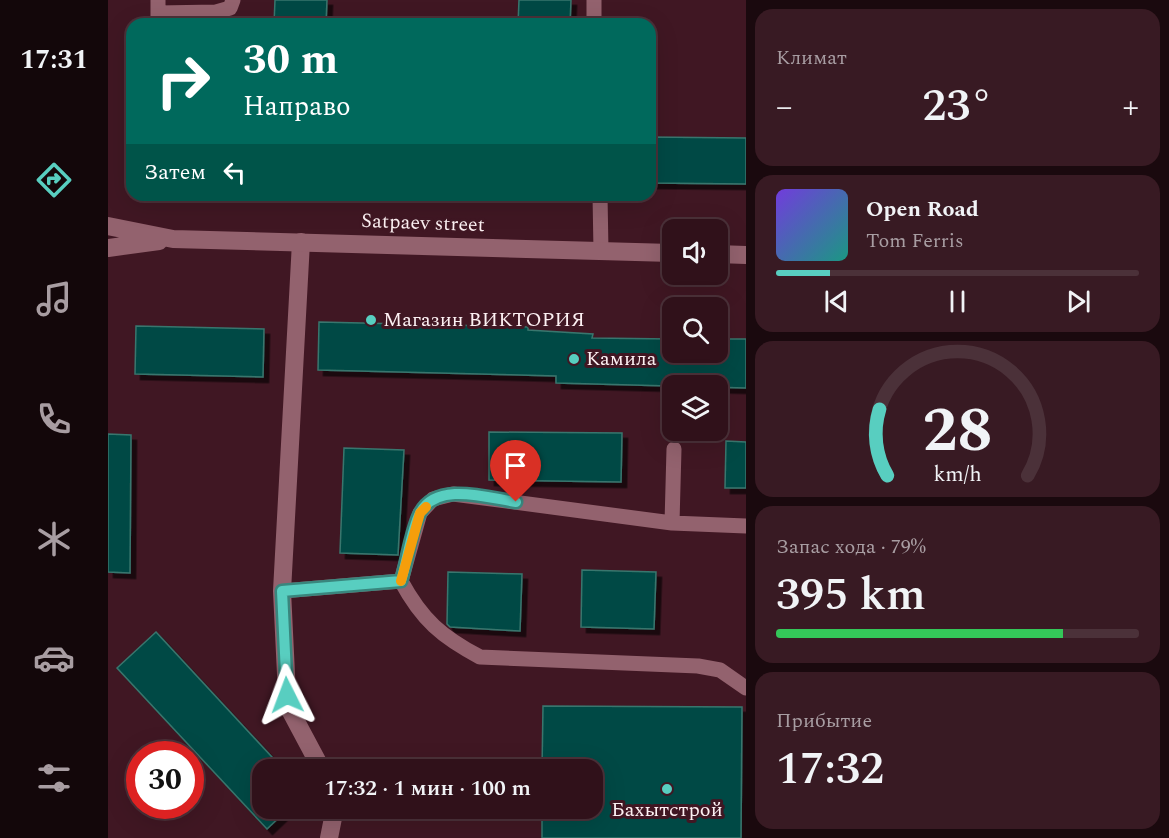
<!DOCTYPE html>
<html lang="ru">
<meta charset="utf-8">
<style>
body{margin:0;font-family:Spectral,serif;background:#381a23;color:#f1f3f6;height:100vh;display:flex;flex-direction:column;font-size:22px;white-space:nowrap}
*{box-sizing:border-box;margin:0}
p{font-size:20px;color:#a89da2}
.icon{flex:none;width:33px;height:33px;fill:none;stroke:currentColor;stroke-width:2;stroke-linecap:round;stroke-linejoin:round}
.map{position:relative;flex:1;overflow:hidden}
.drawer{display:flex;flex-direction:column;gap:9px;padding:9px;background:#1a090e;width:423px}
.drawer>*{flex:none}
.top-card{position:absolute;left:18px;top:18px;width:530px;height:183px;border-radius:18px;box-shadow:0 6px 24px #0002,0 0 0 2px #4b3139;background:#00695c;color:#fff;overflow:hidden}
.fabs{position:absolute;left:554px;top:219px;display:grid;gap:12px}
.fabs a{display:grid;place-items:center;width:66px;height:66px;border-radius:12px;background:#30111a;box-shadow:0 6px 24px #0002,0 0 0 2px #4b3139;font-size:30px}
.speed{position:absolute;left:18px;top:741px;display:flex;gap:12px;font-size:30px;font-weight:700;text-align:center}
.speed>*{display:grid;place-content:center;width:78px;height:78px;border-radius:50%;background:#30111a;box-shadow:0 6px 24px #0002,0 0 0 2px #4b3139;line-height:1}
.speed .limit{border:9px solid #d22;background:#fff;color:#111}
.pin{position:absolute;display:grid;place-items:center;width:51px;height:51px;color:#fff;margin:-62px -26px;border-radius:50% 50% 50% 0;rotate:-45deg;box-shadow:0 0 6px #0007}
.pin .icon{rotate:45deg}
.me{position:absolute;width:66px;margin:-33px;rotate:357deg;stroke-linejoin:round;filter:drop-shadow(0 0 4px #0008)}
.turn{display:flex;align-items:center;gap:21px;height:126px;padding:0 18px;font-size:27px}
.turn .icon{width:78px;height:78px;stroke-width:2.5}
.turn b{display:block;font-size:42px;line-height:51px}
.then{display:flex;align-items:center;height:57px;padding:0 18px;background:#0003;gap:12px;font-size:22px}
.big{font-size:45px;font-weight:600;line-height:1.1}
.drawer .tile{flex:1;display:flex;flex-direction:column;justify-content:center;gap:9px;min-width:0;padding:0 21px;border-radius:18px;background:#381a23}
.drawer .dial{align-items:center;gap:0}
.dial svg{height:156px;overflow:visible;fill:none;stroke:#4b3139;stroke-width:7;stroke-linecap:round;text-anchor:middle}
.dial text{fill:#f1f3f6;stroke:none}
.song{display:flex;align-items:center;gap:18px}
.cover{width:72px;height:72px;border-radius:9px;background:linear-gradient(135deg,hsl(260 70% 55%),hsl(170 70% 35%))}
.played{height:6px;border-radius:3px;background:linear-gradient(90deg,#58cec0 15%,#4b3139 15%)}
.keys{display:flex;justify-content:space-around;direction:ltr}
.heat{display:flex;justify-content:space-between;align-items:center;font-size:33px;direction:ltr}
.charge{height:9px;border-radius:4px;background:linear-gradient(90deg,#34c759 79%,#4b3139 0)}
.trip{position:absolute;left:144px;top:759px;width:351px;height:60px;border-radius:18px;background:#30111a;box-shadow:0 6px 24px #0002,0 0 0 2px #4b3139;font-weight:600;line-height:60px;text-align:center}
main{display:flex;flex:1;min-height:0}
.tab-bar{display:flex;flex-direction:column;width:108px;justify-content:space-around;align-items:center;background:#13070a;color:#a89da2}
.tab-bar .icon{width:42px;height:42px}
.tab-bar .on{color:#58cec0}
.tab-bar b{font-size:27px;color:#f1f3f6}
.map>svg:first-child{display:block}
.building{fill:#024a44;stroke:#39766e;stroke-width:1.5;filter:url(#shadow)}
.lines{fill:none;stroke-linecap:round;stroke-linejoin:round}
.lane{stroke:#93626e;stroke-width:15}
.street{stroke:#93626e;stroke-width:18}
.secondary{stroke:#93626e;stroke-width:18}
.route-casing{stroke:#39867d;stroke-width:15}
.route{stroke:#58cec0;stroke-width:10}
.slow{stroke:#f59e0b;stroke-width:10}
.poi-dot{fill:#58cec0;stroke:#401723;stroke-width:2}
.labels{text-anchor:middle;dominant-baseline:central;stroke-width:6;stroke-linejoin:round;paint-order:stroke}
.street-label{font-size:20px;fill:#fdf1f3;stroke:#401723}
.poi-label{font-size:20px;fill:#fdf1f3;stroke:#401723;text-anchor:start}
</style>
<main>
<nav class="tab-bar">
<b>17:31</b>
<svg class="icon on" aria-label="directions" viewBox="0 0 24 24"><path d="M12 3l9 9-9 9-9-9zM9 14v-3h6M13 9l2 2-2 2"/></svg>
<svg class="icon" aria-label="music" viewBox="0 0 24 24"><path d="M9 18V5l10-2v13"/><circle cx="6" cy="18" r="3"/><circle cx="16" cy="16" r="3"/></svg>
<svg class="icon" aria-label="phone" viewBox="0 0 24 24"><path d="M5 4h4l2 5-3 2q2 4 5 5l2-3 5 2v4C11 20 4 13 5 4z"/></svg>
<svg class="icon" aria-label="climate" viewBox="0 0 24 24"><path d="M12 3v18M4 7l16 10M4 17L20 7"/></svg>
<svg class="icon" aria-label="car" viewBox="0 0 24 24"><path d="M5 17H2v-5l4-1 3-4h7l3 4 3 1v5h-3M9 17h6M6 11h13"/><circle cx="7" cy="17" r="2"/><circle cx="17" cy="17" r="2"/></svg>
<svg class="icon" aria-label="filters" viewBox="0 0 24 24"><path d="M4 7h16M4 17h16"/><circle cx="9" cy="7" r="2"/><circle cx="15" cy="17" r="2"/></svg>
</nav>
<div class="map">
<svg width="638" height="838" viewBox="0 0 638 838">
<defs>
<filter id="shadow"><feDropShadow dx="5.5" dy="5.5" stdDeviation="0" flood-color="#0009"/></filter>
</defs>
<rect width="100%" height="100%" fill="#401723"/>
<path class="building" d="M167,0h52l-1,24h-52z
M411,0h52l-1,24h-52z
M542,137l96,1v46l-96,-1z
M211,322l209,5v3l65,4 -1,4 80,1v13h45v-13h29v49l-190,-5v-7l-238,-6z
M28,326l128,3 -1,48 -128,-3z
M381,432l133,1 -1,49 -132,-2z
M0,434l23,1 -1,138 -22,-1z
M618,441l20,1v46h-21z
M236,448l60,2 -6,105 -58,-2z
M474,570l74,2 -2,57 -73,-2z
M340,572l74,2 -2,57 -70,-4 -3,-3z
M48,632l128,138h-22v38h27l-22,21 -150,-161z
M435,706l199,1 -1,131h-199v-30h50v-38h-50z"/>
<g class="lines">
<path class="lane" d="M50,13l58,-1 14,-4 3,-8
M50,24v-24
M486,24v-24
M492,195l1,56
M564,523l2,-74
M293,581l19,-68 13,-14 20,-5 219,29 74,3
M174,591l119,-10c21,39 41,56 79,76l218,9 22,4 26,18"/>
<path class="street" d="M193,242l-19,349 5,104 3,15 32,60
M221,838l6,-30"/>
<path class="secondary" d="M0,226l65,13 499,14
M0,248l51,-7
M609,254l29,1"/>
</g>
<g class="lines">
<g class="route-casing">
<path id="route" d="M179,695l-5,-104 119,-10c6,-19 10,-51 19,-68 17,-32 68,-15 96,-11"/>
</g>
<use href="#route" class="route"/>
<path class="slow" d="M293,581l19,-68 6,-6"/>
</g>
<g class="poi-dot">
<circle cx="263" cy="320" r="6"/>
<circle cx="466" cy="359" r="6"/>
<circle cx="559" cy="789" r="6"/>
</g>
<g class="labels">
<g class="street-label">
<text transform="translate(315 223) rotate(2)">Satpaev street</text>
</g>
<g class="poi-label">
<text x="275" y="320">Магазин ВИКТОРИЯ</text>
<text x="478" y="359">Камила</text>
<text x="559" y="810" text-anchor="middle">Бахытстрой</text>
</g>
</g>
</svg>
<div class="fabs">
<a><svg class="icon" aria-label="sound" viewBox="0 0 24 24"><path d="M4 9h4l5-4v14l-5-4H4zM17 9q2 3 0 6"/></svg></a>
<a><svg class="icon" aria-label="search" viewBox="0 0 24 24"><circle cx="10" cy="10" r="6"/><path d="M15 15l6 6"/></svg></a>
<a><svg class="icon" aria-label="layers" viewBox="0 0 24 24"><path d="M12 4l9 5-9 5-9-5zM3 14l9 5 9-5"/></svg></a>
</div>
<div class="speed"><div class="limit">30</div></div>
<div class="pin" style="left:408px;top:502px;background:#d93025"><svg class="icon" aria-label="arrive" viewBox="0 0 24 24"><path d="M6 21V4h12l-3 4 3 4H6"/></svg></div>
<svg class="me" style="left:179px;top:695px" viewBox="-20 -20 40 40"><path d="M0-17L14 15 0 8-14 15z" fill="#58cec0" stroke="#fff" stroke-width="4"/></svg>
<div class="trip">17:32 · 1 мин · 100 m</div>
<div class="top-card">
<div class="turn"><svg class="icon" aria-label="right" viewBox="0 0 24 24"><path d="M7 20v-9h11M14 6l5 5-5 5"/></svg><div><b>30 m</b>Направо</div></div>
<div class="then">Затем<svg class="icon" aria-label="left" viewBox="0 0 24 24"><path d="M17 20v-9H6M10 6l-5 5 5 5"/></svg></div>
</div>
</div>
<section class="drawer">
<div class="tile"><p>Климат</p>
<div class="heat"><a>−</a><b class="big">23°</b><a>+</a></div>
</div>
<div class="tile">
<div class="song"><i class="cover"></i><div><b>Open Road</b><p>Tom Ferris</p></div></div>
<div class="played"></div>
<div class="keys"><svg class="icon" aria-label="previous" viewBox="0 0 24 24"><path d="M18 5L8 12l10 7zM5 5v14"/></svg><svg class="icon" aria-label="pause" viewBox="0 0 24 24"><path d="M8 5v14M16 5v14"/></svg><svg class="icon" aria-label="next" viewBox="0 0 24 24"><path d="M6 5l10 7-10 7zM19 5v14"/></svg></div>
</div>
<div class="tile dial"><svg viewBox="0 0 100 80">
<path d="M14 69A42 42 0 1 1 86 69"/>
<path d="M14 69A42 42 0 0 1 10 35" stroke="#58cec0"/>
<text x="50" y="56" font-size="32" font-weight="700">28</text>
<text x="50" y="72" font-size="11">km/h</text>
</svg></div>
<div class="tile"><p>Запас хода · 79%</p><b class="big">395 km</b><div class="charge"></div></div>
<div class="tile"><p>Прибытие</p><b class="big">17:32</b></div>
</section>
</main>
